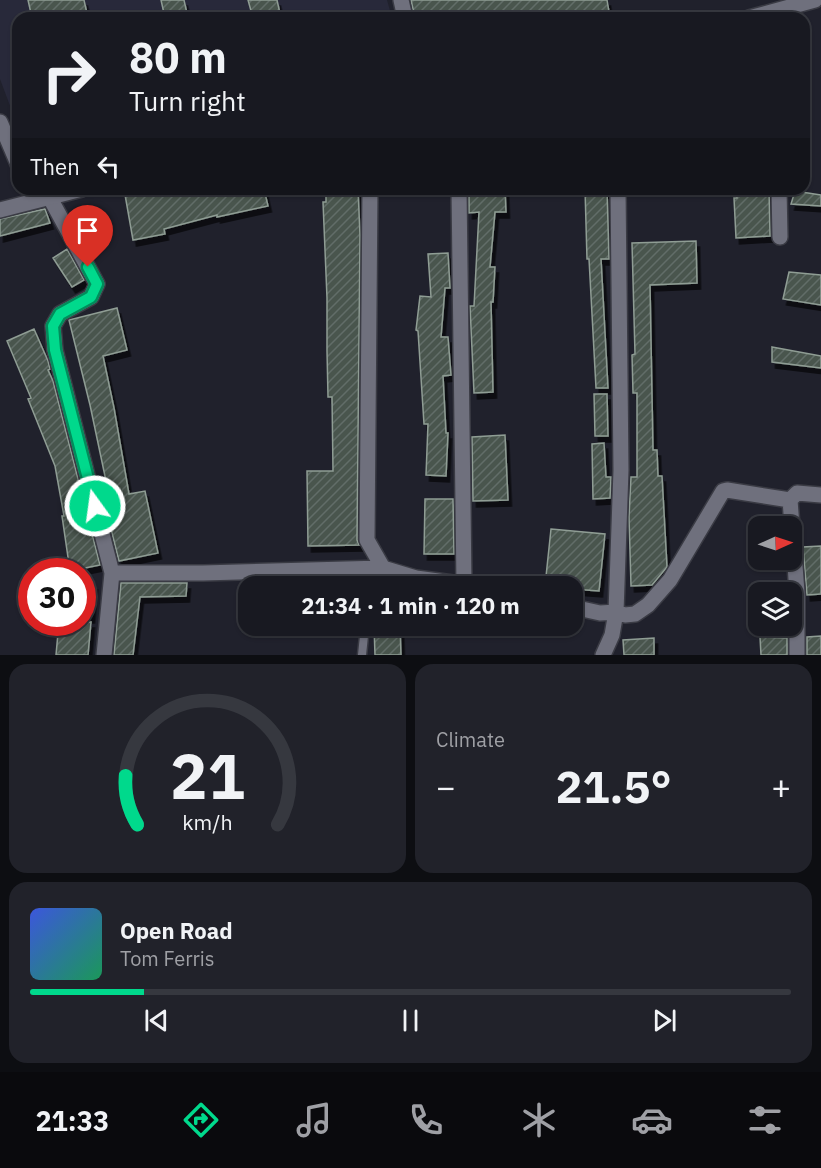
<!DOCTYPE html>
<meta charset="utf-8">
<style>
body{margin:0;font-family:"IBM Plex Sans",sans-serif;background:#21222a;color:#f1f3f6;height:100vh;display:flex;flex-direction:column;font-size:22px;white-space:nowrap}
*{box-sizing:border-box;margin:0}
p{font-size:20px;color:#9fa0a5}
.icon{flex:none;width:33px;height:33px;fill:none;stroke:currentColor;stroke-width:2;stroke-linecap:round;stroke-linejoin:round}
.map{position:relative;height:655px;overflow:hidden}
.panel{display:flex;flex-direction:column;gap:9px;padding:9px;background:#0d0e12;flex:1}
.panel>*{flex:none}
.guide{position:absolute;left:12px;top:12px;width:798px;height:183px;border-radius:18px;box-shadow:0 2px 4px #0004,0 0 0 2px #36383f;background:#181921;color:#f1f3f6;overflow:hidden}
.needle{width:39px;rotate:87deg}
.buttons{position:absolute;left:748px;top:516px;display:grid;gap:12px}
.buttons a{display:grid;place-items:center;width:54px;height:54px;border-radius:12px;background:#181921;box-shadow:0 2px 4px #0004,0 0 0 2px #36383f;font-size:30px}
.speed{position:absolute;left:18px;top:558px;display:flex;gap:12px;font-size:30px;font-weight:700;text-align:center}
.speed>*{display:grid;place-content:center;width:78px;height:78px;border-radius:50%;background:#181921;box-shadow:0 2px 4px #0004,0 0 0 2px #36383f;line-height:1}
.speed .limit{border:9px solid #d22;background:#fff;color:#111}
.pin{position:absolute;display:grid;place-items:center;width:51px;height:51px;color:#fff;margin:-62px -26px;border-radius:50% 50% 50% 0;rotate:-45deg;box-shadow:0 0 6px #0007}
.pin .icon{rotate:45deg}
.me{position:absolute;width:66px;margin:-33px;rotate:346deg;stroke-linejoin:round;filter:drop-shadow(0 0 4px #0008)}
.turn{display:flex;align-items:center;gap:21px;height:126px;padding:0 18px;font-size:27px}
.turn .icon{width:78px;height:78px;stroke-width:2.5}
.turn b{display:block;font-size:42px;line-height:51px}
.then{display:flex;align-items:center;height:57px;padding:0 18px;background:#0003;gap:12px;font-size:22px}
.big{font-size:45px;font-weight:700;line-height:1.1}
.panel .widget{flex:1;display:flex;flex-direction:column;justify-content:center;gap:9px;min-width:0;padding:0 21px;border-radius:18px;background:#21222a}
.panel .dial{align-items:center;gap:0}
.dial svg{height:156px;overflow:visible;fill:none;stroke:#36383f;stroke-width:7;stroke-linecap:round;text-anchor:middle}
.dial text{fill:#f1f3f6;stroke:none}
.song{display:flex;align-items:center;gap:18px}
.cover{width:72px;height:72px;border-radius:9px;background:linear-gradient(135deg,hsl(230 70% 55%),hsl(150 70% 35%))}
.played{height:6px;border-radius:3px;background:linear-gradient(90deg,#00d98c 15%,#36383f 15%)}
.keys{display:flex;justify-content:space-around;direction:ltr}
.heat{display:flex;justify-content:space-between;align-items:center;font-size:33px;direction:ltr}
.panel .tiles{flex:1;display:grid;gap:9px;grid-template-columns:1fr 1fr}
.widget:last-child{grid-column:span 2}
.trip{position:absolute;left:238px;top:576px;width:345px;height:60px;border-radius:18px;background:#181921;box-shadow:0 2px 4px #0004,0 0 0 2px #36383f;font-weight:700;line-height:60px;text-align:center}
.tab-bar{display:flex;height:96px;justify-content:space-around;align-items:center;background:#0a0a0d;color:#9fa0a5}
.tab-bar .icon{width:42px;height:42px}
.tab-bar .on{color:#00d98c}
.tab-bar b{font-size:27px;color:#f1f3f6}
.map>svg:first-child{display:block}
.built{fill:#28293a}
.building{fill:url(#building-hatch);stroke:#8f9d94;stroke-width:1.5;filter:url(#shadow)}
.lines{fill:none;stroke-linecap:round;stroke-linejoin:round}
.service-casing{stroke:#3a3b44;stroke-width:11}
.minor-casing{stroke:#3a3b44;stroke-width:18}
.tertiary-casing{stroke:#3a3b44;stroke-width:18}
.service{stroke:#6f707d;stroke-width:8}
.minor{stroke:#6f707d;stroke-width:15}
.tertiary{stroke:#6f707d;stroke-width:15}
.route-casing{stroke:#008d5b;stroke-width:15}
.route{stroke:#00d98c;stroke-width:10}
</style>
<div class="map">
<svg width="821" height="655" viewBox="0 0 821 655">
<defs>
<pattern id="building-hatch" width="6" height="6" patternUnits="userSpaceOnUse" patternTransform="scale(1.5)"><rect width="6" height="6" fill="#49554e"/><path d="M-1 1l2-2M0 6l6-6M5 7l2-2" fill="none" stroke="#626d67"/></pattern>
<filter id="shadow"><feDropShadow dx="3.5" dy="6" stdDeviation="0" flood-color="#0009"/></filter>
</defs>
<rect width="100%" height="100%" fill="#20212c"/>
<path class="built" d="M0,0h387l5,18h-374v109l-18,-48z"/>
<path class="building" d="M28,0h56l4,18h-56z
M161,0h23l4,18h-23z
M248,0h29l4,18h-28z
M411,0h196l3,18h-195z
M124,189h140l4,17 -51,11v-2l-53,14 1,5 -32,6z
M326,189h32l2,46 -3,305 2,5 -51,1 -1,-75h26l-1,-74h-4l-1,-46v-53l-4,-96h3z
M469,189h36l1,23h-11l-5,55h5l-2,35h-2l2,90 -19,1 -4,-87h4l5,-94 -10,1z
M585,189h22l2,70h-8l7,129h-12l-7,-129h-2z
M737,189h32l1,47 -34,2 -2,-40h3z
M795,191l26,4v11l-30,-2z
M45,209l5,14 -50,13v-17z
M696,241l1,42 -47,2 3,165h4l1,26h4l5,91 -15,18 -21,1 -2,-69 2,-40h6v-84h-4l-1,-38 3,-1 -3,-111z
M67,249l17,31 -12,7 -19,-29z
M448,253l2,35h-5l-4,49h7l3,38 -8,1 3,57h2l-2,43 -20,-1 2,-51h-4l-6,-93 -2,-1 4,-34 11,1 -3,-43z
M789,272l32,3v30l-38,-6z
M117,308l10,42 -24,6 11,52 15,86 16,-3 13,62 -39,8 -15,-60 6,-1 -20,-95 -21,-85z
M34,329l14,32 2,8 -2,1 5,11 47,184 -30,6 -8,-55h2l-9,-50 -27,-67 3,-1 -24,-57z
M772,347l49,9v12l-49,-6z
M594,394h13l1,42h-13z
M505,435l3,65 -35,1 -1,-64z
M604,443l2,34h5l-1,21 -17,1 -1,-55z
M425,499h28l1,55h-30z
M551,529l54,5 -6,57 -26,-2v-3h-28z
M821,546v48l-14,1 -4,-48z
M359,578v8h-90v-5z
M121,583h66l-1,13 -46,1 -7,58h-19z
M82,584h12l-3,33h-9z
M59,622h32l-3,33h-32z
M374,626h26l1,29h-26z
M821,636v19h-14v-18z
M760,637l27,1v17h-26z
M654,638v17h-30l-1,-15z"/>
<g class="lines">
<g class="service-casing">
<path id="service" d="M366,569v17
M362,655l3,-29"/>
</g>
<g class="minor-casing">
<path id="minor" d="M401,0l4,18
M0,122l18,42
M41,189l9,9 47,86 -6,13 -31,17 -7,12 2,24 57,223 -8,82
M370,189l-3,351 16,28 33,10 59,8
M459,189l5,395
M779,189l1,48
M112,573h91l180,-5
M573,607l27,6 16,-1 9,3 10,-1 13,-9 22,-25 53,-89 4,-1 63,10
M603,655l9,-20 4,-23 5,-142 -3,-281
M797,655v-63l-7,-92 7,-7 24,2"/>
</g>
<g class="tertiary-casing">
<path id="tertiary" d="M749,18l66,-18
M0,210l82,-21"/>
</g>
<use href="#service" class="service"/>
<use href="#minor" class="minor"/>
<use href="#tertiary" class="tertiary"/>
</g>
<g class="lines">
<g class="route-casing">
<path id="route" d="M88,267l9,17 -6,13 -31,17 -7,12 2,24 40,156"/>
</g>
<use href="#route" class="route"/>
</g>
</svg>
<div class="buttons">
<a><svg class="needle" viewBox="-14 -14 28 28"><path d="M0-13l5 13h-10z" fill="#e53935"/><path d="M0 13l5-13h-10z" fill="#9fa0a5"/></svg></a>
<a><svg class="icon" aria-label="layers" viewBox="0 0 24 24"><path d="M12 4l9 5-9 5-9-5zM3 14l9 5 9-5"/></svg></a>
</div>
<div class="speed"><div class="limit">30</div></div>
<div class="pin" style="left:88px;top:267px;background:#d93025"><svg class="icon" aria-label="arrive" viewBox="0 0 24 24"><path d="M6 21V4h12l-3 4 3 4H6"/></svg></div>
<svg class="me" style="left:95px;top:506px" viewBox="-20 -20 40 40"><circle r="17" fill="#00d98c" stroke="#fff" stroke-width="3"/><path d="M0-11L8 9 0 5-8 9z" fill="#fff"/></svg>
<div class="trip">21:34 · 1 min · 120 m</div>
<div class="guide">
<div class="turn"><svg class="icon" aria-label="right" viewBox="0 0 24 24"><path d="M7 20v-9h11M14 6l5 5-5 5"/></svg><div><b>80 m</b>Turn right</div></div>
<div class="then">Then<svg class="icon" aria-label="left" viewBox="0 0 24 24"><path d="M17 20v-9H6M10 6l-5 5 5 5"/></svg></div>
</div>
</div>
<section class="panel">
<div class="tiles">
<div class="widget dial"><svg viewBox="0 0 100 80">
<path d="M14 69A42 42 0 1 1 86 69"/>
<path d="M14 69A42 42 0 0 1 8 44" stroke="#00d98c"/>
<text x="50" y="56" font-size="32" font-weight="700">21</text>
<text x="50" y="72" font-size="11">km/h</text>
</svg></div>
<div class="widget"><p>Climate</p>
<div class="heat"><a>−</a><b class="big">21.5°</b><a>+</a></div>
</div>
<div class="widget">
<div class="song"><i class="cover"></i><div><b>Open Road</b><p>Tom Ferris</p></div></div>
<div class="played"></div>
<div class="keys"><svg class="icon" aria-label="previous" viewBox="0 0 24 24"><path d="M18 5L8 12l10 7zM5 5v14"/></svg><svg class="icon" aria-label="pause" viewBox="0 0 24 24"><path d="M8 5v14M16 5v14"/></svg><svg class="icon" aria-label="next" viewBox="0 0 24 24"><path d="M6 5l10 7-10 7zM19 5v14"/></svg></div>
</div>
</div>
</section>
<nav class="tab-bar">
<b>21:33</b>
<svg class="icon on" aria-label="directions" viewBox="0 0 24 24"><path d="M12 3l9 9-9 9-9-9zM9 14v-3h6M13 9l2 2-2 2"/></svg>
<svg class="icon" aria-label="music" viewBox="0 0 24 24"><path d="M9 18V5l10-2v13"/><circle cx="6" cy="18" r="3"/><circle cx="16" cy="16" r="3"/></svg>
<svg class="icon" aria-label="phone" viewBox="0 0 24 24"><path d="M5 4h4l2 5-3 2q2 4 5 5l2-3 5 2v4C11 20 4 13 5 4z"/></svg>
<svg class="icon" aria-label="climate" viewBox="0 0 24 24"><path d="M12 3v18M4 7l16 10M4 17L20 7"/></svg>
<svg class="icon" aria-label="car" viewBox="0 0 24 24"><path d="M5 17H2v-5l4-1 3-4h7l3 4 3 1v5h-3M9 17h6M6 11h13"/><circle cx="7" cy="17" r="2"/><circle cx="17" cy="17" r="2"/></svg>
<svg class="icon" aria-label="filters" viewBox="0 0 24 24"><path d="M4 7h16M4 17h16"/><circle cx="9" cy="7" r="2"/><circle cx="15" cy="17" r="2"/></svg>
</nav>
